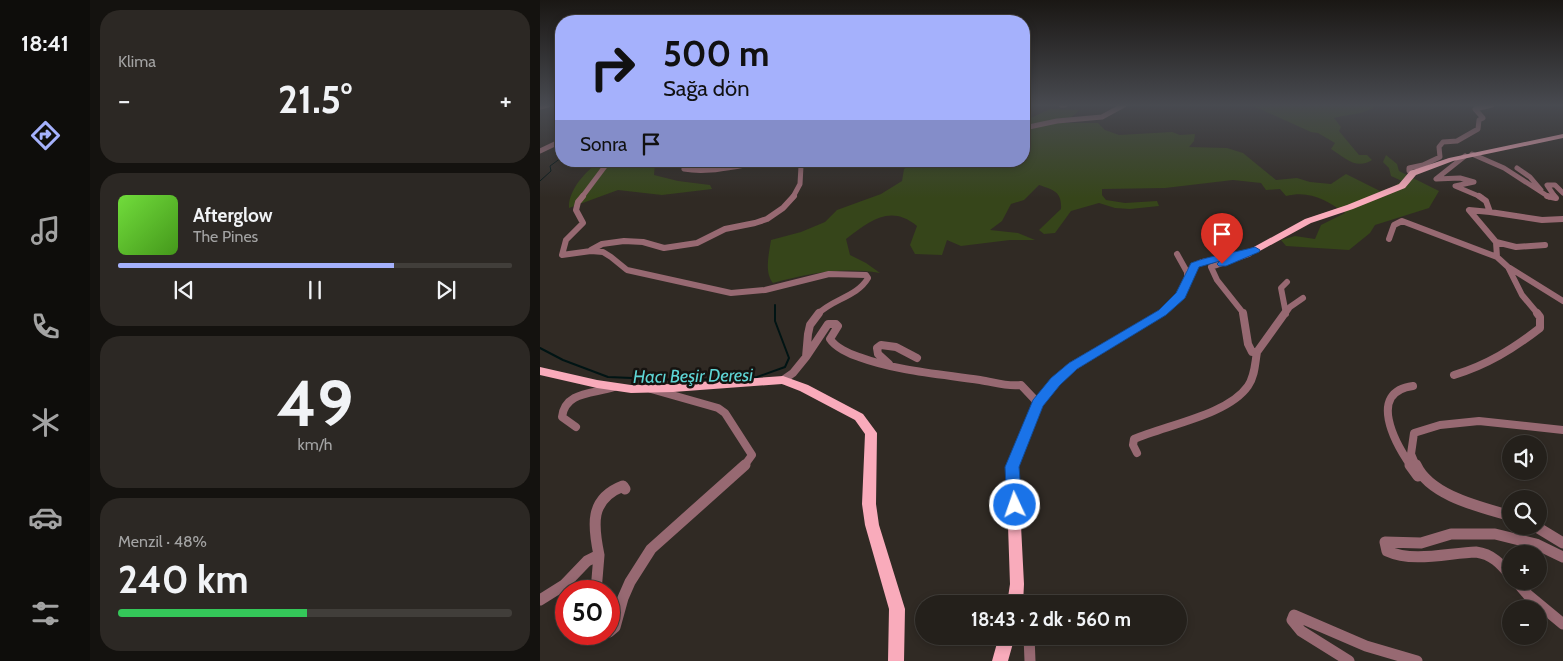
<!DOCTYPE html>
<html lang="tr">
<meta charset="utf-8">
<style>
body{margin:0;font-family:Cabin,sans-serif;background:#2c2824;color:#f1f3f6;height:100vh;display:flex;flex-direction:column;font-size:19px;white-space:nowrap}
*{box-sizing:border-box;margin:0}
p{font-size:16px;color:#a3a3a3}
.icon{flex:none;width:28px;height:28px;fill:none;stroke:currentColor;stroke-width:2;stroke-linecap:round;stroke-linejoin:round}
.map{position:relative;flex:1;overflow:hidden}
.drawer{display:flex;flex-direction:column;gap:10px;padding:10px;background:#14120f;width:450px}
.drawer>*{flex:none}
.top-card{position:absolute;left:15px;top:15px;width:475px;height:152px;border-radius:20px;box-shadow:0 2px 8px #0003,0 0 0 1px #413e3a;background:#a5b1fc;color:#111;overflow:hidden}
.fabs{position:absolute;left:962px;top:435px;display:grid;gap:10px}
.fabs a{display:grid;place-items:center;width:45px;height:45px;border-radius:50%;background:#24201b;box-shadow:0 2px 8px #0003,0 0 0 1px #413e3a;font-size:25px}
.speed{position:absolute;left:15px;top:580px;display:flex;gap:10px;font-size:25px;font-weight:700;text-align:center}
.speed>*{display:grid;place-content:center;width:65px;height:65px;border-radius:50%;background:#24201b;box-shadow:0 2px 8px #0003,0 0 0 1px #413e3a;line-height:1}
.speed .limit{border:8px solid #d22;background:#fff;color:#111}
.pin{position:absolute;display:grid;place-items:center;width:42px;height:42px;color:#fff;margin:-51px -21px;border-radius:50% 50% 50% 0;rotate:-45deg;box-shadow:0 0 5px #0007}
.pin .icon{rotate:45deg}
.me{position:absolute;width:55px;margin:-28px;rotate:357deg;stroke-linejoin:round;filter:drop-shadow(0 0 4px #0008)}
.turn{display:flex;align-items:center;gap:18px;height:105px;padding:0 25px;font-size:22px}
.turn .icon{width:65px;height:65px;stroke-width:2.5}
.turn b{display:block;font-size:35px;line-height:42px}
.then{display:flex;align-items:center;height:48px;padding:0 25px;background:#0003;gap:10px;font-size:19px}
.big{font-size:38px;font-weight:800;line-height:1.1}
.drawer .widget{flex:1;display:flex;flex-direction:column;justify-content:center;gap:8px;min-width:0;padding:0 18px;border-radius:20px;background:#2c2824}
.drawer .dial{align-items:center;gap:0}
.dial b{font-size:65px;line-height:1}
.song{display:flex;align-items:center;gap:15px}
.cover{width:60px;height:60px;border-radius:8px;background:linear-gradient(135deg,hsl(100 70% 55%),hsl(100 70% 35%))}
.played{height:5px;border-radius:2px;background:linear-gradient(90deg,#a5b1fc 70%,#413e3a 70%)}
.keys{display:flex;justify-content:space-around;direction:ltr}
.heat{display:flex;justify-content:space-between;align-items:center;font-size:28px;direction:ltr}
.charge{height:8px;border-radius:4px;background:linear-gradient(90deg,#34c759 48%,#413e3a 0)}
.trip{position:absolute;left:375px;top:595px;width:272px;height:50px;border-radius:25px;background:#24201b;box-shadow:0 2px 8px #0003,0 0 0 1px #413e3a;font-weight:800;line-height:50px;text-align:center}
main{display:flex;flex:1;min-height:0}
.tabs{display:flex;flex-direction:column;width:90px;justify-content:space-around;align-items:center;background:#0e0d0b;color:#a3a3a3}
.tabs .icon{width:35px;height:35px}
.tabs .selected{color:#a5b1fc}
.tabs b{font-size:22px;color:#f1f3f6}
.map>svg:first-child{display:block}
.green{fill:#36451a}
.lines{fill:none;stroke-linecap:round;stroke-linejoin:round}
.stream-far1{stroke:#001414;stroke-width:1}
.stream{stroke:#001414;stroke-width:2}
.minor-far3{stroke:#976972;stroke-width:5}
.minor-far2{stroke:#976972;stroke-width:6}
.minor-far1{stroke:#976972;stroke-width:8}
.minor{stroke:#976972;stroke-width:11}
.major{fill:#f9abbb;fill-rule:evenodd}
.route{fill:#1a73e8;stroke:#114b97}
.labels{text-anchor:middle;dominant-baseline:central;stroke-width:5;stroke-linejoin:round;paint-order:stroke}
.water-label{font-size:18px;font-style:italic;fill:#5ed5d5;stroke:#161310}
</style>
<main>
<nav class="tabs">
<b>18:41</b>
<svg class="icon selected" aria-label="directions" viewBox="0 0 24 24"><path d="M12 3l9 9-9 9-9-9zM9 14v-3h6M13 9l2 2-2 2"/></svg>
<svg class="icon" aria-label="music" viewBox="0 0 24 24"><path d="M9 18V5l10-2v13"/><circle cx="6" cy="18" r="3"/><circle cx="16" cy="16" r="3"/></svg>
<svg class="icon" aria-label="phone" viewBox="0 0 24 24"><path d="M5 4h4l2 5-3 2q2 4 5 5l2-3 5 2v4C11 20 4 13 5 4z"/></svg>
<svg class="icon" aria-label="climate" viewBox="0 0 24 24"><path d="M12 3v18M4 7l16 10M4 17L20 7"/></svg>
<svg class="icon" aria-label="car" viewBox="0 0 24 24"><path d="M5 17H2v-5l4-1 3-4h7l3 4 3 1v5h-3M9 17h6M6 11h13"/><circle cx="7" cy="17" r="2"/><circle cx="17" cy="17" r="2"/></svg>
<svg class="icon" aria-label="filters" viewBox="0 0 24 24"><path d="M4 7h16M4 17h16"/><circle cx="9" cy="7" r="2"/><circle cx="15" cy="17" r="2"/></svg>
</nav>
<section class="drawer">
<div class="widget"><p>Klima</p>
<div class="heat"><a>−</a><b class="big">21.5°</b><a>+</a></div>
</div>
<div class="widget">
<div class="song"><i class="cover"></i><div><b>Afterglow</b><p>The Pines</p></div></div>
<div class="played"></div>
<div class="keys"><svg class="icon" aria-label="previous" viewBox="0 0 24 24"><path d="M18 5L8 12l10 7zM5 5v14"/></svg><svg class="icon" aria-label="pause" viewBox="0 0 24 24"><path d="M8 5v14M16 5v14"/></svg><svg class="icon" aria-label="next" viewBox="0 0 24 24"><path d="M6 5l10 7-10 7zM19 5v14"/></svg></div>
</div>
<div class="widget dial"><b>49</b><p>km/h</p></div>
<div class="widget"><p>Menzil · 48%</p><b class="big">240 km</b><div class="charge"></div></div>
</section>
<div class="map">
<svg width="1023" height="661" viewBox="0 0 1023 661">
<rect width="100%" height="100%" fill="#302a24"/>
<path class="green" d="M711,105l125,1c-12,9 -28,8 -42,12l7,9 -2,4 20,24h8l5,5c-16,10 -27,-2 -41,-11l4,-6 -17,-10 -7,-1z
M510,109l30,1 -16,13h34l7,7 14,5 53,-3 8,3 15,-1 -1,7 -5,6 38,1 16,5 33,27 21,-2 13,4 21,2 15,-10 34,17 13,-4 9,-6 -11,-5 -2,-8 -6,-6 3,-7 11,9 2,7 40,20 -10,17 -54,17 -5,8 -21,17 -63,-4 -5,-6 14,-4 20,3 6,-14 24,-12c-19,-13 -35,-23 -59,-17l-6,-7 -14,1 -5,-7 -28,-3 -68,8 -63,1v6l4,5 19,3 32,-2 2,5 -29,3 -15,-1 -16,-5 -28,8 -16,22 -11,1 -5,-4 22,-21c1,-17 -7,-19 -22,-24l-15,15 -13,4 -9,17 -12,9 28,3 17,7h-25l-49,6 -14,-6 -5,15 -27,-1 -5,-9 7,-19c-27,-22 -47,-5 -71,13l4,16 16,8 14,10c-39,-6 -69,0 -107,10 -9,-11 -4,-29 -2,-43l30,-8 24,-10 12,-12 44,-16 21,-13 2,-12 6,-4h32l2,-4h23l6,3 15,-3h36v-40z
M60,161h58l-3,3 -1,11 24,6 32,4 2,4 -50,6 -44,-5 -49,18c-1,-18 17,-37 31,-47z"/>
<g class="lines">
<path class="stream-far1" d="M0,181l11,-10 -1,-5 11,-8"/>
<path class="stream" d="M0,348l23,12 45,17 72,3 43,-1 34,-2 28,-10 4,-9 -14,-37v-16"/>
<path class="minor-far3" d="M521,105h4
M0,107l8,-2
M484,128l33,-7 45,-4 22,-12
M0,151l21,-10
M932,154l32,14 45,29
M925,156l-29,23 24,-1 14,4 -19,4 26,11
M156,161l-7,2 -5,6c39,7 76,-15 117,-3l-1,18 -7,13
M977,168l13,9 11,13
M873,173l-4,-2v-3l14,-3 17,-8 -1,-10 4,-5 14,-1 21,-12 1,-9 4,-2 -8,-9 17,-4
M42,197l27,-36
M1015,197l-8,-12h8l8,8"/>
<path class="minor-far2" d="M43,196l-5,6 -2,8 7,13 -17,17 -4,15 29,-4 12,1 8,5 16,13 104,23 34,-3 64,-16 37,1 2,3c-11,19 -36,21 -50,36
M1007,196l9,2 -2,-2
M950,212l52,8 21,-1
M849,239l5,-14 8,-4 95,36 -1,-15 -27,-32 21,2 -4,-11 -7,-5
M956,242l20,5 29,-2
M51,250l11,-6 22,-3 19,1 21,6 33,-5 28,-14 30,-6 12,-4 16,-11 11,-12
M637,254l10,18v8
M957,257l11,10 14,28 16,19
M970,268l53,33
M704,314l-27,-34 -6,-13 38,-13
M745,314l5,-7 13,-9
M746,314l-5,-26 6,-6"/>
<path class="minor-far1" d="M703,313l5,31 4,8h5l28,-39
M266,357l22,-33h8l2,2 -8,13c5,8 19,15 29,18 38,14 81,17 121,23 14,2 26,7 41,5l17,18
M349,364l-11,-10 -1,-6 4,-3 15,2 21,11
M914,375c33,-10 59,-26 86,-47v-11l-3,-4
M243,380l10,-7 13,-16 2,-23 2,-9 9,-12
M111,389l67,19 7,5 27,42 -8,11
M36,427l-14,-10c3,-26 32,-23 52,-30
M597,453l-4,-8 1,-6c32,-14 94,-24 114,-53 7,-10 7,-23 9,-34
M871,466c-16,-23 -44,-74 2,-80
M876,466l-5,-12 3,-21 26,-8 39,-4 84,9"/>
<path class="minor" d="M870,465l8,11
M876,465c14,31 65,42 95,51
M995,526l28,17
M59,555c-6,-29 -10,-56 24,-69l2,3
M971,576c-10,-12 -19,-22 -35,-24 -28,1 -63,11 -89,-1l-2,-9 36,1 30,-9h44l41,10 27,13
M976,581l12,14 35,29
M0,600l24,-15 23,-24 12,-6 -3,36
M69,632l6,-5 8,-29 7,-16 21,-33 94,-84
M489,636l1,25
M809,661l-48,-30 -9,-11 2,-5 72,31 51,15"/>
<path class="major" d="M1023,134v4l-110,23 -37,14 -11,13 -52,21 -42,14 -53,29 -18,6 -36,6 -6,3 -14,30 -18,17 -89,55 -18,16 -16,20 -25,62 6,117 -1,20h-16l3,-20 -4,-117 28,-67 17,-21 18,-16 91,-53 17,-16 10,-24 5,-7 10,-4 33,-5 17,-6 53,-29 42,-14 52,-21 11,-13 39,-13z
M0,367l57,13 34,5 42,-1 110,-8 25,9 55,29 14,19 -1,71 3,21 26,84 -1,52h-16l1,-52 -24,-84 -3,-21 3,-70 -10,-14 -55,-29 -18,-7 -109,8 -42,1 -34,-5 -57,-13z
M459,636h16l-7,25h-16z"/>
</g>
<linearGradient id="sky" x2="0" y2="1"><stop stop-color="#1a1714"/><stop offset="0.53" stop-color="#484a50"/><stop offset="1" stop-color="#484a50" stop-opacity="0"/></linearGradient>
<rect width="1023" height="198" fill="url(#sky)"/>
<path class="route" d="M715,247l5,3 -1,2 -33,14h-7l-2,-2 3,-3 -21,6 -14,31 -19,17 -89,54 -17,16 -17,21 -24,61 3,38 -2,5 -5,2 -6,-2 -2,-5 -2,-38 28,-67 18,-22 18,-15 90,-53 17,-17 15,-30c21,-8 43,-10 64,-16z"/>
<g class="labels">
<g class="water-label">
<text transform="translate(153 376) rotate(-1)">Hacı Beşir Deresi</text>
</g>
</g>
</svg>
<div class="fabs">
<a><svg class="icon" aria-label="sound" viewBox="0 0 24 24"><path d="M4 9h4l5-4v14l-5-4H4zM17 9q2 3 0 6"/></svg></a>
<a><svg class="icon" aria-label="search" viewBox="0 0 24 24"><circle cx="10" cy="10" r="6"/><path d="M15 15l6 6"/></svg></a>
<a>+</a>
<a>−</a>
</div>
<div class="speed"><div class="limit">50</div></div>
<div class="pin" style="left:682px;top:264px;background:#d93025"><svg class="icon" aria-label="arrive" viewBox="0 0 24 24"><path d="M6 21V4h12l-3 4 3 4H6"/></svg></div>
<svg class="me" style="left:475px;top:505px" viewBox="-20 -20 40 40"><circle r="17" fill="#1a73e8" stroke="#fff" stroke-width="3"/><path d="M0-11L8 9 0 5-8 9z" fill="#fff"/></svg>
<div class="trip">18:43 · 2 dk · 560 m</div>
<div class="top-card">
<div class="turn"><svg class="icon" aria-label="right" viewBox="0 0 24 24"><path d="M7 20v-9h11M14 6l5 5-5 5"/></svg><div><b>500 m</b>Sağa dön</div></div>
<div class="then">Sonra<svg class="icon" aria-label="arrive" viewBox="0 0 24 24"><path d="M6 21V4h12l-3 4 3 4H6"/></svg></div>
</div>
</div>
</main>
